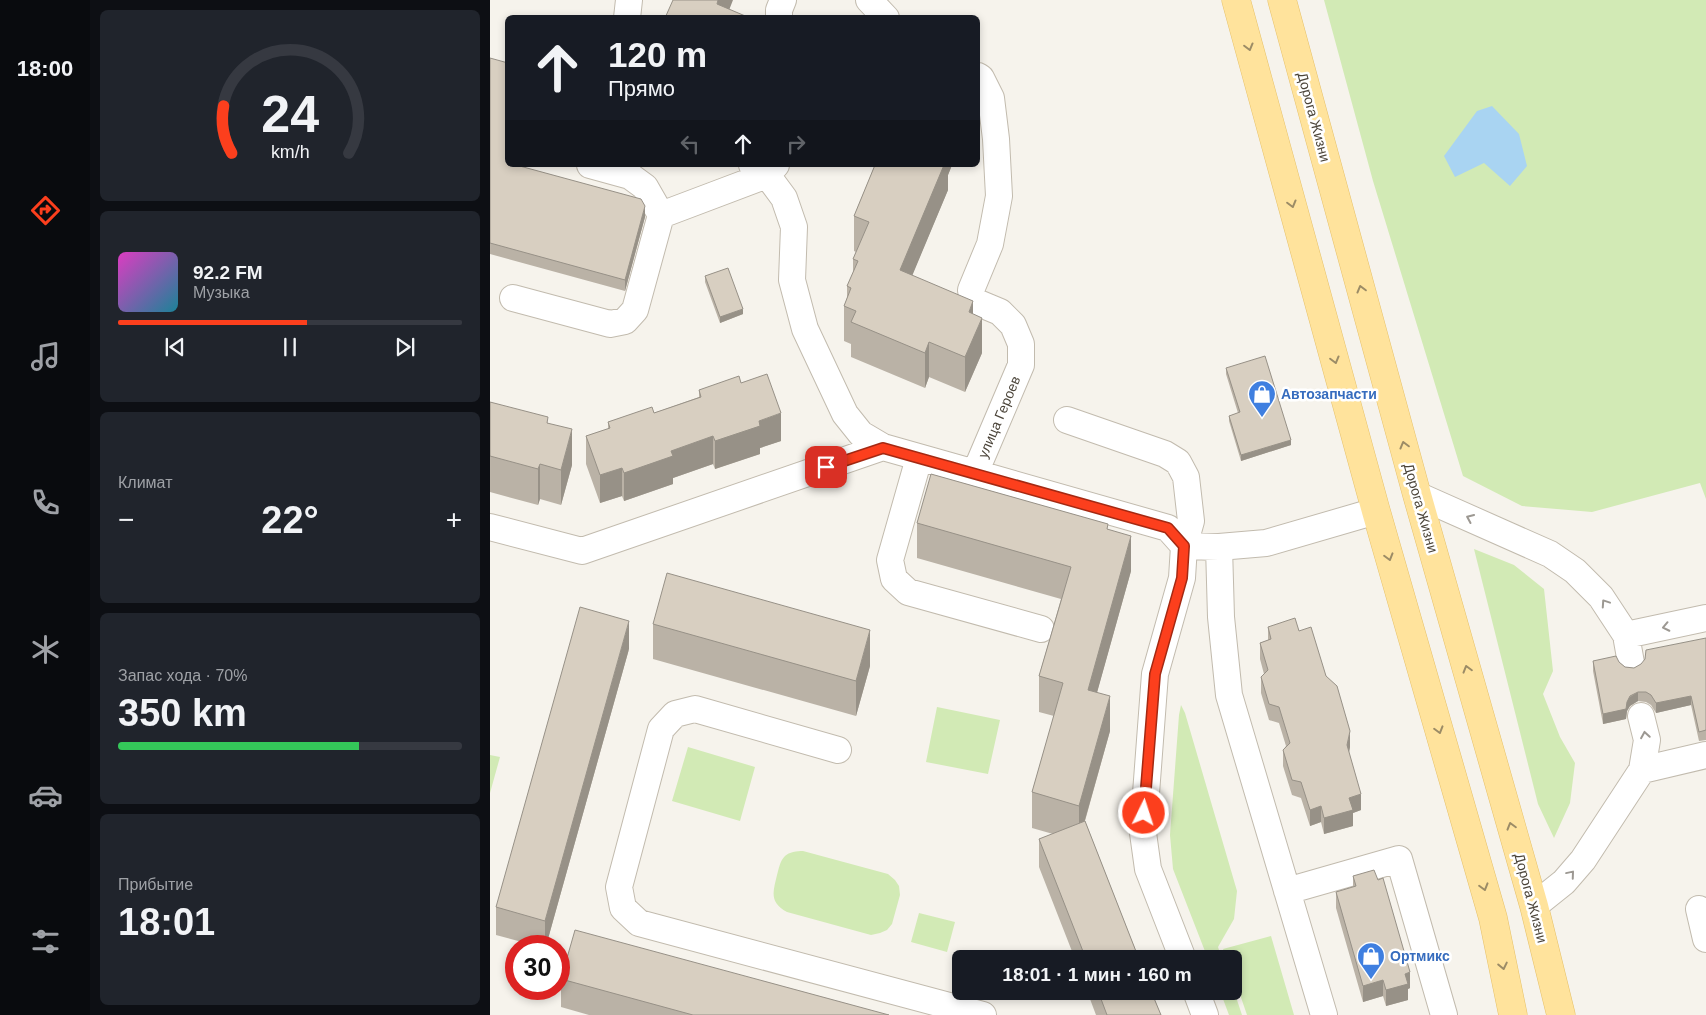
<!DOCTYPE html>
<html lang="ru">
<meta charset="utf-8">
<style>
body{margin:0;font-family:Arial,sans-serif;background:#20242c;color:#f1f3f6;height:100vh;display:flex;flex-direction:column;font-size:19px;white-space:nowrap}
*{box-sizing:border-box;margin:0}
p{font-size:16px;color:#9ea1a6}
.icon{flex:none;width:28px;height:28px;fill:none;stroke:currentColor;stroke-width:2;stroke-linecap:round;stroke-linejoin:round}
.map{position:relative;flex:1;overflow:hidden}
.side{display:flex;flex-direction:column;gap:10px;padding:10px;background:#0d0f14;width:400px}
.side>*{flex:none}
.banner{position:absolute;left:15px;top:15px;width:475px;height:152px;border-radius:8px;box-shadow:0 2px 8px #0003;background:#171b24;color:#f1f3f6;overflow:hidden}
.speed{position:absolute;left:15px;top:935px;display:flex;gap:10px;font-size:25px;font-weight:700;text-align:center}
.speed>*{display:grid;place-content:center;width:65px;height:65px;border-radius:50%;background:#171b24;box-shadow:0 2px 8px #0003;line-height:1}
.speed .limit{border:8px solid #d22;background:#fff;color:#111}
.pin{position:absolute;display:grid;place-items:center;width:42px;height:42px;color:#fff;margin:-21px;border-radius:10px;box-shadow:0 2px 8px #0006}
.me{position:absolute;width:55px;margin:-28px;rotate:4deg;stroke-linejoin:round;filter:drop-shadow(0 0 4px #0008)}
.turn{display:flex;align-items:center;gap:18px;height:105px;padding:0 20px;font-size:22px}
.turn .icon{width:65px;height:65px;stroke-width:2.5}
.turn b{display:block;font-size:35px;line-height:42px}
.lanes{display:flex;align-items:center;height:48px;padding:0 20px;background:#0003;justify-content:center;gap:25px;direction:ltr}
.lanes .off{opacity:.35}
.big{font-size:38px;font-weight:700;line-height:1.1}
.side .widget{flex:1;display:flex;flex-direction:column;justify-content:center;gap:8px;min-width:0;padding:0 18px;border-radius:8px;background:#20242c}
.side .dial{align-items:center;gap:0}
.dial svg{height:130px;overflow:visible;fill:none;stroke:#363941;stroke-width:7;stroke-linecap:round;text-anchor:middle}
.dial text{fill:#f1f3f6;stroke:none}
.song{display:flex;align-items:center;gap:15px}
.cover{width:60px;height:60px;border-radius:8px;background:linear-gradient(135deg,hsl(310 70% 55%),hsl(190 70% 35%))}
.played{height:5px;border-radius:2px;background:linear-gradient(90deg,#fc3f1d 55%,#363941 55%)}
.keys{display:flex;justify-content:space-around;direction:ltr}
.heat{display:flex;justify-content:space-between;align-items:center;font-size:28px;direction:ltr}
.charge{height:8px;border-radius:4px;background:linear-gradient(90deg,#34c759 70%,#363941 0)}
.trip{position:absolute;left:462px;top:950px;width:290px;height:50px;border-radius:8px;background:#171b24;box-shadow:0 2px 8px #0003;font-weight:700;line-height:50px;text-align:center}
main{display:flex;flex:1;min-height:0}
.tab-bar{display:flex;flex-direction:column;width:90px;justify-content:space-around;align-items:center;background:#090b0e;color:#9ea1a6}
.tab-bar .icon{width:35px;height:35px}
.tab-bar .active{color:#fc3f1d}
.tab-bar b{font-size:22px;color:#f1f3f6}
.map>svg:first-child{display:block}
.green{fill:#d2eab5}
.water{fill:#a9d4f2}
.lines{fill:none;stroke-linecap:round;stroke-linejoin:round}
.minor-casing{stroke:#c2bbae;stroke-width:28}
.major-casing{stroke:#e6c16a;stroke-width:29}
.minor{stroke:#fff;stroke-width:26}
.major{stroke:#ffe39c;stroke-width:28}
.wall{fill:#bab2a6}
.shaded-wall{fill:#979187}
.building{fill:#d8cfc1;stroke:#979187}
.oneway{stroke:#9c8c66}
.oneway2{stroke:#9c9892}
.route-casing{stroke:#a42913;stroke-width:12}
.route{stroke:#fc3f1d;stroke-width:9}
.labels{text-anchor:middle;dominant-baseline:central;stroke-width:5;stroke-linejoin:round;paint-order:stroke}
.street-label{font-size:14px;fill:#4b4439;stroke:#fff}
.shop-label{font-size:14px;font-weight:bold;fill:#366cbe;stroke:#fff;text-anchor:start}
</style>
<main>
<nav class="tab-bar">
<b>18:00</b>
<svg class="icon active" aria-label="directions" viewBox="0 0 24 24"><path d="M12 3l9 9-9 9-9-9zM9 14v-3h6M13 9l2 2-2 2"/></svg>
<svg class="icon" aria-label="music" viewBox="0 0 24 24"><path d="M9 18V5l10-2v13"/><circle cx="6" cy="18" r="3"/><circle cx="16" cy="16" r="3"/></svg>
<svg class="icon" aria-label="phone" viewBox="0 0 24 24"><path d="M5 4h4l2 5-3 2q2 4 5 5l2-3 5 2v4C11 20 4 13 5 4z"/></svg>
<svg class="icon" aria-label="climate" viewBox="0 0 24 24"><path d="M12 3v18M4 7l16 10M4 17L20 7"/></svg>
<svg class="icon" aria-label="car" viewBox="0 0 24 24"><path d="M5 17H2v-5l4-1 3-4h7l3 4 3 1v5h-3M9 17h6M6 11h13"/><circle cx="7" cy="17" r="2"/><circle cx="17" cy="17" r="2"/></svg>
<svg class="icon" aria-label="filters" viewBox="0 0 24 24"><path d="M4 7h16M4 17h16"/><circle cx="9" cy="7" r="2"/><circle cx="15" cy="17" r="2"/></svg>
</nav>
<section class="side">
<div class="widget dial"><svg viewBox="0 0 100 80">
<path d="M14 69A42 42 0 1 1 86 69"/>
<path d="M14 69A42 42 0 0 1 9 40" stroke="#fc3f1d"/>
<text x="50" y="56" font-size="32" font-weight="700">24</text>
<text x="50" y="72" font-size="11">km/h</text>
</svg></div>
<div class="widget">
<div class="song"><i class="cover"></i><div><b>92.2 FM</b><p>Музыка</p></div></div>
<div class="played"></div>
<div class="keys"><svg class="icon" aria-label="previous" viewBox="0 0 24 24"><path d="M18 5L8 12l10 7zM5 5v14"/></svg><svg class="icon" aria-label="pause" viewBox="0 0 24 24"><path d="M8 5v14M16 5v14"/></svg><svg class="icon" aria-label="next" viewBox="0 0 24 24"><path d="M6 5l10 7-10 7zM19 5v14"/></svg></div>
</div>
<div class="widget"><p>Климат</p>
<div class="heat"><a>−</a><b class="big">22°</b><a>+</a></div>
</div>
<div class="widget"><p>Запас хода · 70%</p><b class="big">350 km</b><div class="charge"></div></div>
<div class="widget"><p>Прибытие</p><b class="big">18:01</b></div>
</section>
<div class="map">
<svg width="1216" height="1015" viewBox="0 0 1216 1015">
<rect width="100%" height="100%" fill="#f6f3ec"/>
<path class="green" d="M834,0h382v499l-6,-16 -108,29 -70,-6 -59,-30 -90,-295z
M984,549l40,16 30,24 9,82 -10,23 17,43 15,26 -5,40 -16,35 -16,-34z
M691,705l4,8 52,178 -3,28 -16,28 4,12h-14l-35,-90 -3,-34 9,-120z
M447,707l63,13 -12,54 -62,-12z
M198,747l67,20 -15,54 -68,-20z
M0,755l10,2 -10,36z
M313,851l85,23 7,6 4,6 1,9 -8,29 -5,6 -7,3 -9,2 -84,-23c-18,-10 -14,-20 -10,-37 2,-7 3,-14 8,-19 4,-4 12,-5 18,-5z
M429,913l36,9 -8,30 -36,-10z
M781,936l23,79h-47l-13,-38v-18h-7l-4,-10z
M730,991h14l8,24h-13z"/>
<path class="water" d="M1002,106l27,28 8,32 -17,20 -26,-23 -29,14 -11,-21 33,-45z"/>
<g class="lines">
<g class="minor-casing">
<path id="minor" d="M379,0l17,18
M137,18l2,-18
M289,18v-8l4,-10
M488,76l3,2 10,20 5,41 3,57 -9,48 -19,46 1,7 4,5 24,10 13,13 8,19v21l-46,108 193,55 16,18 -2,32 -27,96 -12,159 5,36 35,90
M262,165l15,10 17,23 10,29 -2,53 13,49 40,85 16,20 22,13 92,26
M171,215l106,-40 9,-10
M23,298l97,26 15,-3 10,-11 26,-95 -16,-28 -15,-11 -40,-11
M577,420l98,34 13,8 8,15 5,44 -7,25 35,1 47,-4 110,-32
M429,458l-29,102 4,19 14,13 133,37
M927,495l133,59 25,17 26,26 25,38 5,28
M0,527l92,24 301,-104
M729,547l2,70 8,78 95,320
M1136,635l80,-17
M348,750l-143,-41 -20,5 -14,15 -42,158 4,21 16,15 344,92
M1152,770l64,-15
M797,891l112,-32 45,156
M1044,906l30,-24 19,-22 59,-90 5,-30 -6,-24
M1209,909l7,30
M706,991l9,24"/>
</g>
<g class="major-casing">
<path id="major" d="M746,0l140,511 117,407 20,97
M792,0l135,495 117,411 27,109"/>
</g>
<use href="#minor" class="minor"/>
<use href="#major" class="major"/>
</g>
<path class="wall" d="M0,58l18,107 137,52 -20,74 -135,-37z
M385,165h77l-4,10v15l-36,85 61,39 9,39 -17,39 -36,-15 -4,11 -74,-31v-13l-7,-3v-35l3,-8v-12l6,-13v-14l3,-7 -2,-1v-35z
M215,276l38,38 -23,9 -15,-41z
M736,368l65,77 -50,16 -12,-40v-5l9,-3 -12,-39z
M251,383l40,58 -21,7v6l-45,15 -2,-5 -40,14v6l-49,17 -2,-5 -22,7 -14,-39v-28l22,-7v-7l46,-9 45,-16v-7z
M0,402l58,21 24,42 -11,40 -21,-6 -2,6 -48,-13z
M427,523l191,6 23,42 -34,121 13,39 -25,90 54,138h-64l-36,-92v-28l14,-5 -21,-6v-36l22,-76 -15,-4v-36l22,-77 -144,-41z
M163,624l217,42 -14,50 -203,-57z
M778,627l31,4 27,45 24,71 -1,6 12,57 -8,3v13l-29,8 -3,-12 -11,4 -9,-28 -9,-3 -9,-29v-16l3,-4 -7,-23 -10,-3 -8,-27v-16l3,-3 -4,-15v-16l8,-3z
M1216,638v102l-7,1 -8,-36 -35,8 -5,-8 -5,-3 -8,-1 -8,5 -3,5 -1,8 -23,5 -10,-53v-10l26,1 6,5 9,1z
M139,649l-83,297h-9l-41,-11v-28z
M863,876l57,112 -2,1v11l-22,6 -3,-10 -20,6 -27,-94v-16l17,-5z
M71,979l328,36h-300l-28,-8z
M597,991h64l10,24h-65z"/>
<path class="shaded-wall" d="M228,0h15l-7,18 -9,-14z
M453,165h9l-4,10v15l-48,115v-35z
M155,206v11l-20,74v-11z
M483,301v35l-4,-24z
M253,309v5l-23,9v-6z
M492,318v35l-17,39v-35z
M439,342v35l-4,11v-35z
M291,413v28l-21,7v6l-45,15v-28l44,-20z
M82,429v36l-11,40v-35z
M223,436v28l-40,14v6l-49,17v-28l47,-22z
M801,440v5l-50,16v-6z
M50,464v35l-2,6v-36z
M132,468v28l-22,7v-28z
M641,536v35l-43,154v-35z
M139,621v28l-83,297h-1v-25z
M380,630v36l-14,50v-35z
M1148,692v9l-8,5 -3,5 -1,8 -23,5v-10z
M620,696v35l-31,110v-35z
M1201,696v9l-35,8v-10z
M860,731v16l-3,14v-16z
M871,794v16l-8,3v13l-29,8v-16l25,-20z
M831,806v16l-11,4v-16z
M920,972v16l-2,1v11l-22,6v-16l19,-16z
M893,980v16l-20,6v-16z"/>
<path class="building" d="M183,0h45l-1,4 33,14h-85z
M0,58l18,5v102h8l125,34 4,7 -20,74 -135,-37z
M385,165h69l-44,105 73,31 -4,11 13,6 -17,39 -36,-15 -4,11 -74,-31 5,-11 -12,-5 7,-18 -4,-2 11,-25 -5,-2 16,-37 -15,-6z
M238,268l15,41 -23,8 -15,-41z
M775,356l26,84 -50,15 -12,-39 11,-4 -14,-44z
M277,374l14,39 -22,8 1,5 -45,15 -2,-5 -42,15 2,5 -49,17 -2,-5 -22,7 -14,-39 24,-8 -2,-6 44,-15 2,6 47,-16 -2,-7 40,-14 2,7z
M0,402l58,15 -1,6 25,6 -11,41 -21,-6 -2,5 -48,-13z
M441,474l177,50 -1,5 24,7 -43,154 22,6 -31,110 -47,-14 31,-109 -24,-7 32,-109 -154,-44z
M177,573l203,57 -14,51 -203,-57z
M90,607l49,14 -84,300 -49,-14z
M805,618l4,13 12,-4 15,49 11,10 13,45 -3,14 14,49 -12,4 4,12 -29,8 -3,-12 -11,4 -9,-28 -9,-2 -9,-30 7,-7 -11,-36 -10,-3 -8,-27 7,-7 -8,-27 11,-4 -3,-12z
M1216,638v92l-7,2 -8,-36 -35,7 -5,-8 -5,-3h-8l-8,4 -3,6 -1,7 -23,5 -10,-53 23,-5 3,6 6,5 9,1 7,-4 4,-5 1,-9z
M595,821l54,138h-53l-47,-120z
M884,870l4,10 5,-2 27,94 -5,2 3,10 -22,6 -3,-10 -20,6 -27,-94 20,-6 -3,-10z
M85,930l314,85h-196l-132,-36z
M608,991h53l10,24h-54z"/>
<defs><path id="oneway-chevron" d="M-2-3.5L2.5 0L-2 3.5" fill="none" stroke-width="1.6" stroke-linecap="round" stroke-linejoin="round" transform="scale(1.25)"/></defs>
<g class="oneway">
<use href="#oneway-chevron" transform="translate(759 47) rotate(75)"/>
<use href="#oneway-chevron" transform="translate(802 204) rotate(75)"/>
<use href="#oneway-chevron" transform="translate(871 289) rotate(-105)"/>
<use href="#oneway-chevron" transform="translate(845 360) rotate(75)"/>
<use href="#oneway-chevron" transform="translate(914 445) rotate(-105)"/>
<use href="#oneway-chevron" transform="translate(899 557) rotate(74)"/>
<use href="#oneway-chevron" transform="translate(977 669) rotate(-106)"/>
<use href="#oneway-chevron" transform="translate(949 730) rotate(74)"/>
<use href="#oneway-chevron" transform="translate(1021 826) rotate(-106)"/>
<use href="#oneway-chevron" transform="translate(994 887) rotate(74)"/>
<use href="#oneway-chevron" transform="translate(1013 966) rotate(78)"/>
</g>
<g class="oneway2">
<use href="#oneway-chevron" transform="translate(980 518) rotate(-156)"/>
<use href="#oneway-chevron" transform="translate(1115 603) rotate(-124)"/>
<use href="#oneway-chevron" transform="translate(1176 627) rotate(168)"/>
<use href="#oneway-chevron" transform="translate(1155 735) rotate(-99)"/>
<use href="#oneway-chevron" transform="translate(1081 874) rotate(-50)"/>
</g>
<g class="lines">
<g class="route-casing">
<path id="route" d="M336,467l57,-19 285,80 16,18 -2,32 -27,96 -11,139"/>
</g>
<use href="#route" class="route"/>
</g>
<defs>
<g id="shop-pin" transform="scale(1.4375)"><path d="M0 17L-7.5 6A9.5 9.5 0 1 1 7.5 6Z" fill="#3f7fe0" stroke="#fff"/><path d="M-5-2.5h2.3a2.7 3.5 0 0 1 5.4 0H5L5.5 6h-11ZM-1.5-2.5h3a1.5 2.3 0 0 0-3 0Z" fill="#fff"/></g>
</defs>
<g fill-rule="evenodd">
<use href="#shop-pin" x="772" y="394"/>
<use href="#shop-pin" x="881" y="956"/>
</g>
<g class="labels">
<g class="street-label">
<text transform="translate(824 117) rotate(75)">Дорога Жизни</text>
<text transform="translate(509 417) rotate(-67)">улица Героев</text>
<text transform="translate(931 508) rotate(74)">Дорога Жизни</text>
<text transform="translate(1041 898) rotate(75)">Дорога Жизни</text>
</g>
<g class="shop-label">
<text x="791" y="394">Автозапчасти</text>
<text x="900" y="956">Ортмикс</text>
</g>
</g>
</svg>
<div class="speed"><div class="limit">30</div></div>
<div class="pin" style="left:336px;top:467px;background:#d93025"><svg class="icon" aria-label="arrive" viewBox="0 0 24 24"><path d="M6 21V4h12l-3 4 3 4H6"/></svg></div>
<svg class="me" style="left:654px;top:813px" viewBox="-20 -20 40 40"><circle r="17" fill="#fc3f1d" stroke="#fff" stroke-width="3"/><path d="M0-11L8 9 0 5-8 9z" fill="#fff"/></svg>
<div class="trip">18:01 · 1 мин · 160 m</div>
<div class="banner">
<div class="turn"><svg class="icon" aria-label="ahead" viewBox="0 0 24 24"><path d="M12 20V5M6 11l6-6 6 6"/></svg><div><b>120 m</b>Прямо</div></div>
<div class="lanes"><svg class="icon off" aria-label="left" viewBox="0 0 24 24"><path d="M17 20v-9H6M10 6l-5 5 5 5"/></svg><svg class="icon" aria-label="ahead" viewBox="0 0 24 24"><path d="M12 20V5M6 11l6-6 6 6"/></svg><svg class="icon off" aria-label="right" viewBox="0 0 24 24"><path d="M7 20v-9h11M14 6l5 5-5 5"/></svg></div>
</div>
</div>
</main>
